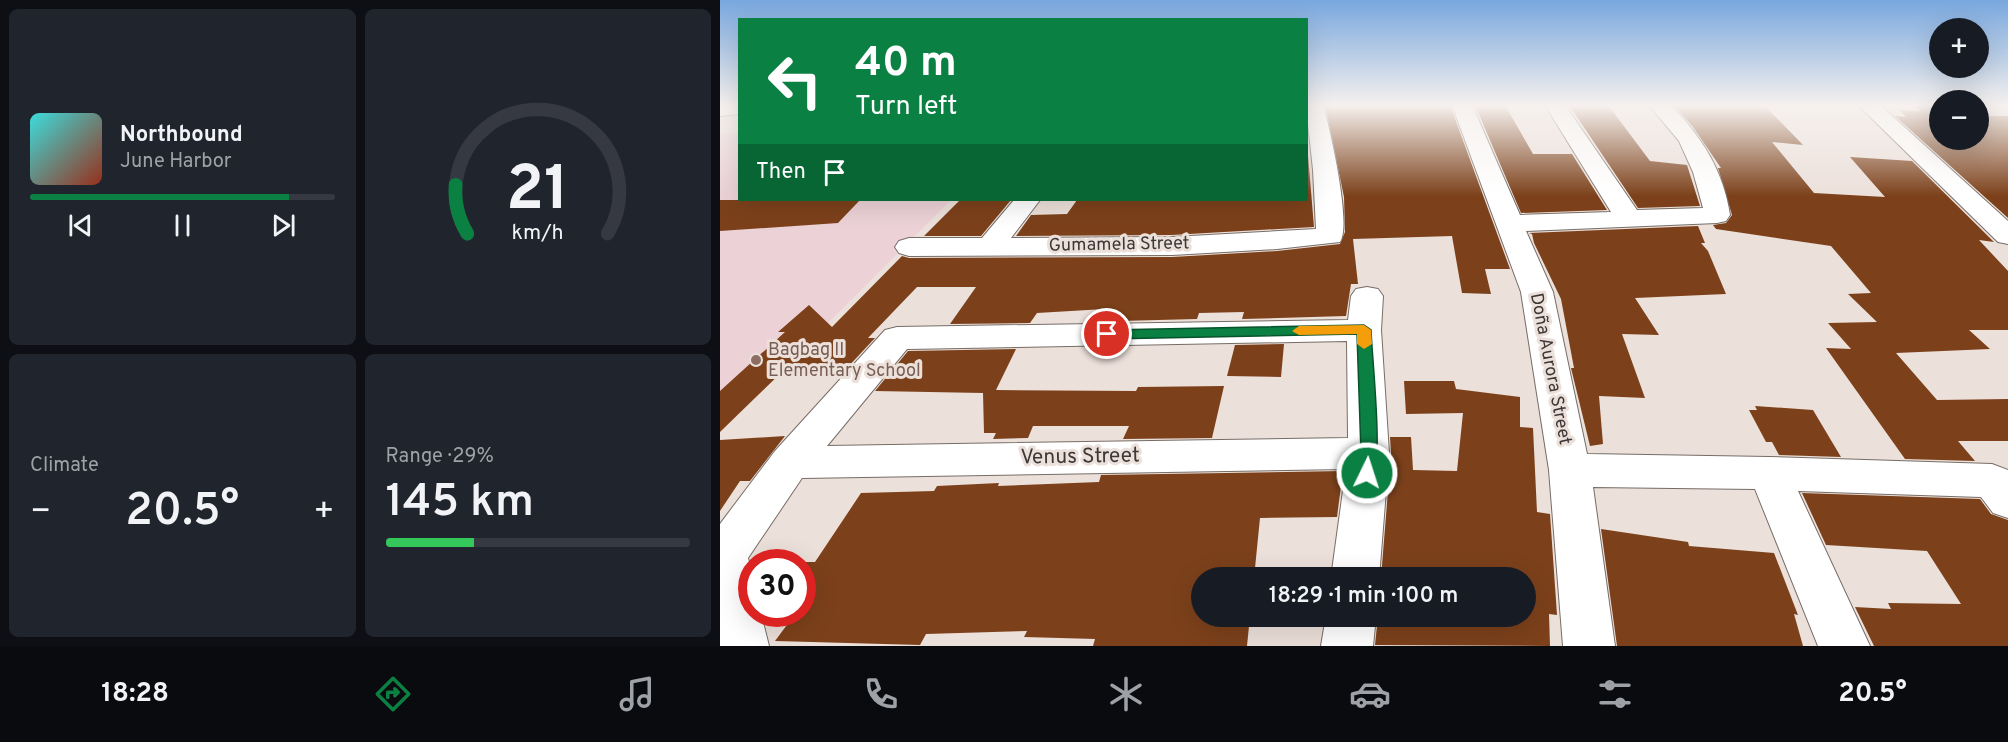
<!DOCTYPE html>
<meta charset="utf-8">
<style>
body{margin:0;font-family:Overpass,sans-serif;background:#20242c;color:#f1f3f6;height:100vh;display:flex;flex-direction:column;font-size:22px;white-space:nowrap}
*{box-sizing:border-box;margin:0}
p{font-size:20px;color:#9ea1a6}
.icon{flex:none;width:33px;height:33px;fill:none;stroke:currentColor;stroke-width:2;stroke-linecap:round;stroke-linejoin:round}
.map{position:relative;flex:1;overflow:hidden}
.panel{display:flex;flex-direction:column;gap:9px;padding:9px;background:#0d0f14;width:720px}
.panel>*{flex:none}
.banner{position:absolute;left:18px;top:18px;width:570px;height:183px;border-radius:0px;box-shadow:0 6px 24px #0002;background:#0b8043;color:#fff;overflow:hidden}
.controls{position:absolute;left:1209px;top:18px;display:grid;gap:12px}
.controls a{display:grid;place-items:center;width:60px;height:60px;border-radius:50%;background:#171b24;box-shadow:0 6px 24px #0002;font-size:30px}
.speed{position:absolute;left:18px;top:549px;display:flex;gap:12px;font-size:30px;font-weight:700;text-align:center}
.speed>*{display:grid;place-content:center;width:78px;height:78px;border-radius:50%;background:#171b24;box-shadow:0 6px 24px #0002;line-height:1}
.speed .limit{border:9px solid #d22;background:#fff;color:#111}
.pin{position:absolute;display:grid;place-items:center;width:51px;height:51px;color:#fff;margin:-26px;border:3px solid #fff;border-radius:50%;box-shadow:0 2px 6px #0007}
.me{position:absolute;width:66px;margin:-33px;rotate:4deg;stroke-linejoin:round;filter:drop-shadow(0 0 4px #0008)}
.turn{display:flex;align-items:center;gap:21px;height:126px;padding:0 18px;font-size:27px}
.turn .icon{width:78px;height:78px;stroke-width:2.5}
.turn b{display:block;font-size:42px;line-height:51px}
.then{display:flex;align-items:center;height:57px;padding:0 18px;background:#0003;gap:12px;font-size:22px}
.big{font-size:45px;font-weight:600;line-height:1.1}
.panel .card{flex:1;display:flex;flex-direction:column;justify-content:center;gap:9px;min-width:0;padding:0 21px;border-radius:9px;background:#20242c}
.panel .dial{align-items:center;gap:0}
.dial svg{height:156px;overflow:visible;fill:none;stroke:#363941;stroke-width:7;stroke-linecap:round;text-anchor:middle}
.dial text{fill:#f1f3f6;stroke:none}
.song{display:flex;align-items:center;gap:18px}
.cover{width:72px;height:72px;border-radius:9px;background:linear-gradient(135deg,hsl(180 70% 55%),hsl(10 70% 35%))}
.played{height:6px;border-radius:3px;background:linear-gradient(90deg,#0b8043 85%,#363941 85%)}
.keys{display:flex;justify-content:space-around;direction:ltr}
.heat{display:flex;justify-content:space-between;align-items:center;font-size:33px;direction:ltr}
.charge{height:9px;border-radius:4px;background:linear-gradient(90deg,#34c759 29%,#363941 0)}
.panel .tiles{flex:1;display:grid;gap:9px;grid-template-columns:repeat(2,1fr)}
.trip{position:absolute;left:471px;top:567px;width:345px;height:60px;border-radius:30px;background:#171b24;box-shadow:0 6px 24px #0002;font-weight:600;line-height:60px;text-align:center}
.tabs{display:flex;height:96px;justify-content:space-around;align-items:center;background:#090b0e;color:#9ea1a6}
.tabs .icon{width:42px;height:42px}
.tabs .selected{color:#0b8043}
.tabs b{font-size:27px;color:#f1f3f6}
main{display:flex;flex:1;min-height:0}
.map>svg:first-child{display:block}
.education{fill:#ecd2d7}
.building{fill:#7c411b}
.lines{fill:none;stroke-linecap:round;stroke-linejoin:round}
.minor-casing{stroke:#776d67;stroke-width:2}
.major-casing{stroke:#776d67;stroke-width:2}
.minor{fill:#fff;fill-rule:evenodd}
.major{fill:#fff;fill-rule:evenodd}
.route{fill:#0b8043;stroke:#07532c;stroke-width:1.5}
.slow{fill:#f59e0b}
.education-dot{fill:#8d6e63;stroke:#ece0da;stroke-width:2}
.labels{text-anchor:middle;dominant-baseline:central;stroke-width:6;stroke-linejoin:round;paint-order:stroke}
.street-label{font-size:18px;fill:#3d3836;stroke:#ece0da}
.education-label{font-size:18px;fill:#785e54;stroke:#ece0da;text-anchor:start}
.near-street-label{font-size:21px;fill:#3d3836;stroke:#ece0da}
</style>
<main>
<section class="panel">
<div class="tiles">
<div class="card">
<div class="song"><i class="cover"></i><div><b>Northbound</b><p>June Harbor</p></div></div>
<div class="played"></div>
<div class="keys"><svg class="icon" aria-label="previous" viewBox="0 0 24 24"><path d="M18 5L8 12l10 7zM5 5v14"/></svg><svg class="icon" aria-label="pause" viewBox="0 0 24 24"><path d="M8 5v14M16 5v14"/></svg><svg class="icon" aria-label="next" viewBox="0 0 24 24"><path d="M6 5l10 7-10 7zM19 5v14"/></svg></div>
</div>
<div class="card dial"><svg viewBox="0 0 100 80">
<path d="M14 69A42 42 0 1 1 86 69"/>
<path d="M14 69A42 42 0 0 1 8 44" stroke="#0b8043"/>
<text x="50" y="56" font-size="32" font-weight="700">21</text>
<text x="50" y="72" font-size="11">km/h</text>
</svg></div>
<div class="card"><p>Climate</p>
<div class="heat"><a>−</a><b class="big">20.5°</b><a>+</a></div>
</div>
<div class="card"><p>Range · 29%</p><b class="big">145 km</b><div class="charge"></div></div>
</div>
</section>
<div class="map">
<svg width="1288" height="646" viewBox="0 0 1288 646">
<rect width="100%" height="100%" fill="#ece0da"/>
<path class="education" d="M19,133l1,67h211l-231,231v-297z"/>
<path class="building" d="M605,105h125l60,164h-25l6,25 -29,-1 -10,-57 -99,3 5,45h-7l-5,32 -104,3 2,-7 -45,1 -2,6 -77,2 2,-6h-19l2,-6 -68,4 -7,10 -80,1 26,-37h-59l-49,51h7l-29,31 -59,-2 -67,65v-41l65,-59h-7l31,-27 23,22 70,-71 7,2 263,-1 105,-6 63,-7 5,-12 -1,-35z
M755,105h30l28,49h39l35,56 -86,3z
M849,105h39l42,56 37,4 13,41 -62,2z
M1044,105l39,40 -31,-3 42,51 71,4 -35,-40 62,4 82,81 -15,-2 29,31v59h-39l21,19 -94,4 41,47 71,-1v42h-50l17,20 -70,-2 -79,-111 25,1 -23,-26 49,-1 -29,-28 23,-1 -40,-47 -115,-17 -3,-4 13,-2 6,-8 -14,-47h3l-28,-41 -19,-21z
M1193,105h27v35h38v-27l11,3h19v102l-113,-102 11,1 -7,-7 21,1z
M586,131l8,96 -142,8 -156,1 15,-21 36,-1 10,-14h229z
M0,200h140l-22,23 -118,8z
M240,200h51l-30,36h-57z
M978,226l7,17h-4l7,8 18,43 -91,4 24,37 -37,-1 23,64 -46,-2 4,48 -13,2 -19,-78h3l-13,-69 -27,-56 -2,-9 -3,-1z
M564,344l-3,33 -54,-1 8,-31z
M296,349l-20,41 140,1 2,-4 86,-1 -12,52 -89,1 6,-13h-96l-5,12 -35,1 3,-6h-12l-1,-40 -108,-2 33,-40z
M684,381h50l2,8 64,8v30l13,1 4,84 13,2 7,101 -8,-1 1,32 -175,-1 3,-29h148v-38h-145l10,-125 -1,-16h21l2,33 44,1 6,-58 -57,1z
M1035,406l58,4 28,47 -62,-2 -7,-13h-6l-17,-32h8z
M65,436l-35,45h-10l-20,30v-71z
M623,471l-6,46 -77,1 -6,60h-52v38h48l-3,30h-154l2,-7 -71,-2 3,-6 -101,3 -6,11 -145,-4 20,-27h7v-52h13l46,-69 73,-2 3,-5 62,-3 -1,3 101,-4 2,-7z
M1082,493l178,6 11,15 17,6v126h-134l-19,-39 36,2 -3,-6 73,1 -34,-53 -101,-6z
M881,529l87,13 1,4 85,7 24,62 -4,-1 9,32h-186z"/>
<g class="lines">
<g class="minor-casing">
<path id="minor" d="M0,105h20v9l-20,2z
M586,105h17c7,24 29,120 17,137l-63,7 -105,6 -263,1 -10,-3 -4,-6 4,-6 10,-3h73l32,-38h26l-29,38 161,-1 144,-8 -3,-59z
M732,105h20l48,110 91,-3 -66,-107h20l72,105 66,-2 -10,-36 -14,-31 -30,-36h21c31,30 54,67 60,110l-4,6 -9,2 -191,8 27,61 34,162 182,3 223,7 16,6v48l-15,-5 -12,-16 -183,-6 72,155h-52l-63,-157 -162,-2 22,159h-52l-14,-176 -28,-178z
M647,287l11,2 5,7 -2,34 8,123 -10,125h-48l15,-109 -544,9 -54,80 4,14v42h9l8,32h-49v-122l55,-73 110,-121 12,-3 451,-7 3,-24 5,-7zM627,341l1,97 -521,8 80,-97z
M606,616h50l-3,30h-52z"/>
</g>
<g class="major-casing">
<path id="major" d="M1138,105h22l128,116v23l-10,-2z"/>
</g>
<use href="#minor" class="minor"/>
<use href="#major" class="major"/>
</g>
<linearGradient id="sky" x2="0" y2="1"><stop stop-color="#78a7de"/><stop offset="0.54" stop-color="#f6f1ee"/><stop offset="1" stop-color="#f6f1ee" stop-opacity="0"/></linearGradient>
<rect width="1288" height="196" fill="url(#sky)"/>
<path class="route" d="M644,325l7,5c1,27 12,129 2,148l-6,2 -6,-2 -3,-5 3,-20 -4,-119 -250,5 -7,-5 7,-4z"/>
<path class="slow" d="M644,325l7,5 1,14 -8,5 -7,-5v-10l-58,1 -7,-4 7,-5z"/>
<circle class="education-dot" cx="36" cy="360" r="6"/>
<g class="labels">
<g class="street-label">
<text transform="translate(399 245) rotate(-1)">Gumamela Street</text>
<text transform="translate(830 369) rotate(79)">Doña Aurora Street</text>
</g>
<g class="education-label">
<text x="48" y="350">Bagbag II<tspan x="48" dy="21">Elementary School</tspan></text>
</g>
<g class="near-street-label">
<text transform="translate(360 457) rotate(-1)">Venus Street</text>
</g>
</g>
</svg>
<div class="controls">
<a>+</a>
<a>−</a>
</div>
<div class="speed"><div class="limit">30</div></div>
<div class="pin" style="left:387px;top:334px;background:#d93025"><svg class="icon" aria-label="arrive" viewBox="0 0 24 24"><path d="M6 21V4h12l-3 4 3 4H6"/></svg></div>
<svg class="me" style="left:647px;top:473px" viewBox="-20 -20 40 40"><circle r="17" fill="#0b8043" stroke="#fff" stroke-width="3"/><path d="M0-11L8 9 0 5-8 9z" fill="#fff"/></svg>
<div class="trip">18:29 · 1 min · 100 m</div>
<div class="banner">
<div class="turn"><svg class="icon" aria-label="left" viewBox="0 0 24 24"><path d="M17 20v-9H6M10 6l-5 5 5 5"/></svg><div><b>40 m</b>Turn left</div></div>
<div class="then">Then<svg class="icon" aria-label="arrive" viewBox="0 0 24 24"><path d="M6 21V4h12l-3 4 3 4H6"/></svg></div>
</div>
</div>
</main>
<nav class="tabs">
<b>18:28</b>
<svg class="icon selected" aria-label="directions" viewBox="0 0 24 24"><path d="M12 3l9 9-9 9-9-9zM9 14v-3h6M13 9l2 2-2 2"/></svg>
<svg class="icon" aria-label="music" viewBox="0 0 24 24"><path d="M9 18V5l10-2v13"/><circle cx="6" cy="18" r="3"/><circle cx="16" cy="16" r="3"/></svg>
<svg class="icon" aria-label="phone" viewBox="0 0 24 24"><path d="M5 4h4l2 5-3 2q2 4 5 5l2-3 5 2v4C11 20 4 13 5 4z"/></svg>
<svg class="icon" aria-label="climate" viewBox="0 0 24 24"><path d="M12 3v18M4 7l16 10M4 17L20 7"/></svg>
<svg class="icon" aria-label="car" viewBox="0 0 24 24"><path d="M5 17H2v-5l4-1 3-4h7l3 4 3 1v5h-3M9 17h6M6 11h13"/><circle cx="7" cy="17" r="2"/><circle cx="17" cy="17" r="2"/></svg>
<svg class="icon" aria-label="filters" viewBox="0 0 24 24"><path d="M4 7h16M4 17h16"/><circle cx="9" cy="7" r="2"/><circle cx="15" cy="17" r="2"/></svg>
<b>20.5°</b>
</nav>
